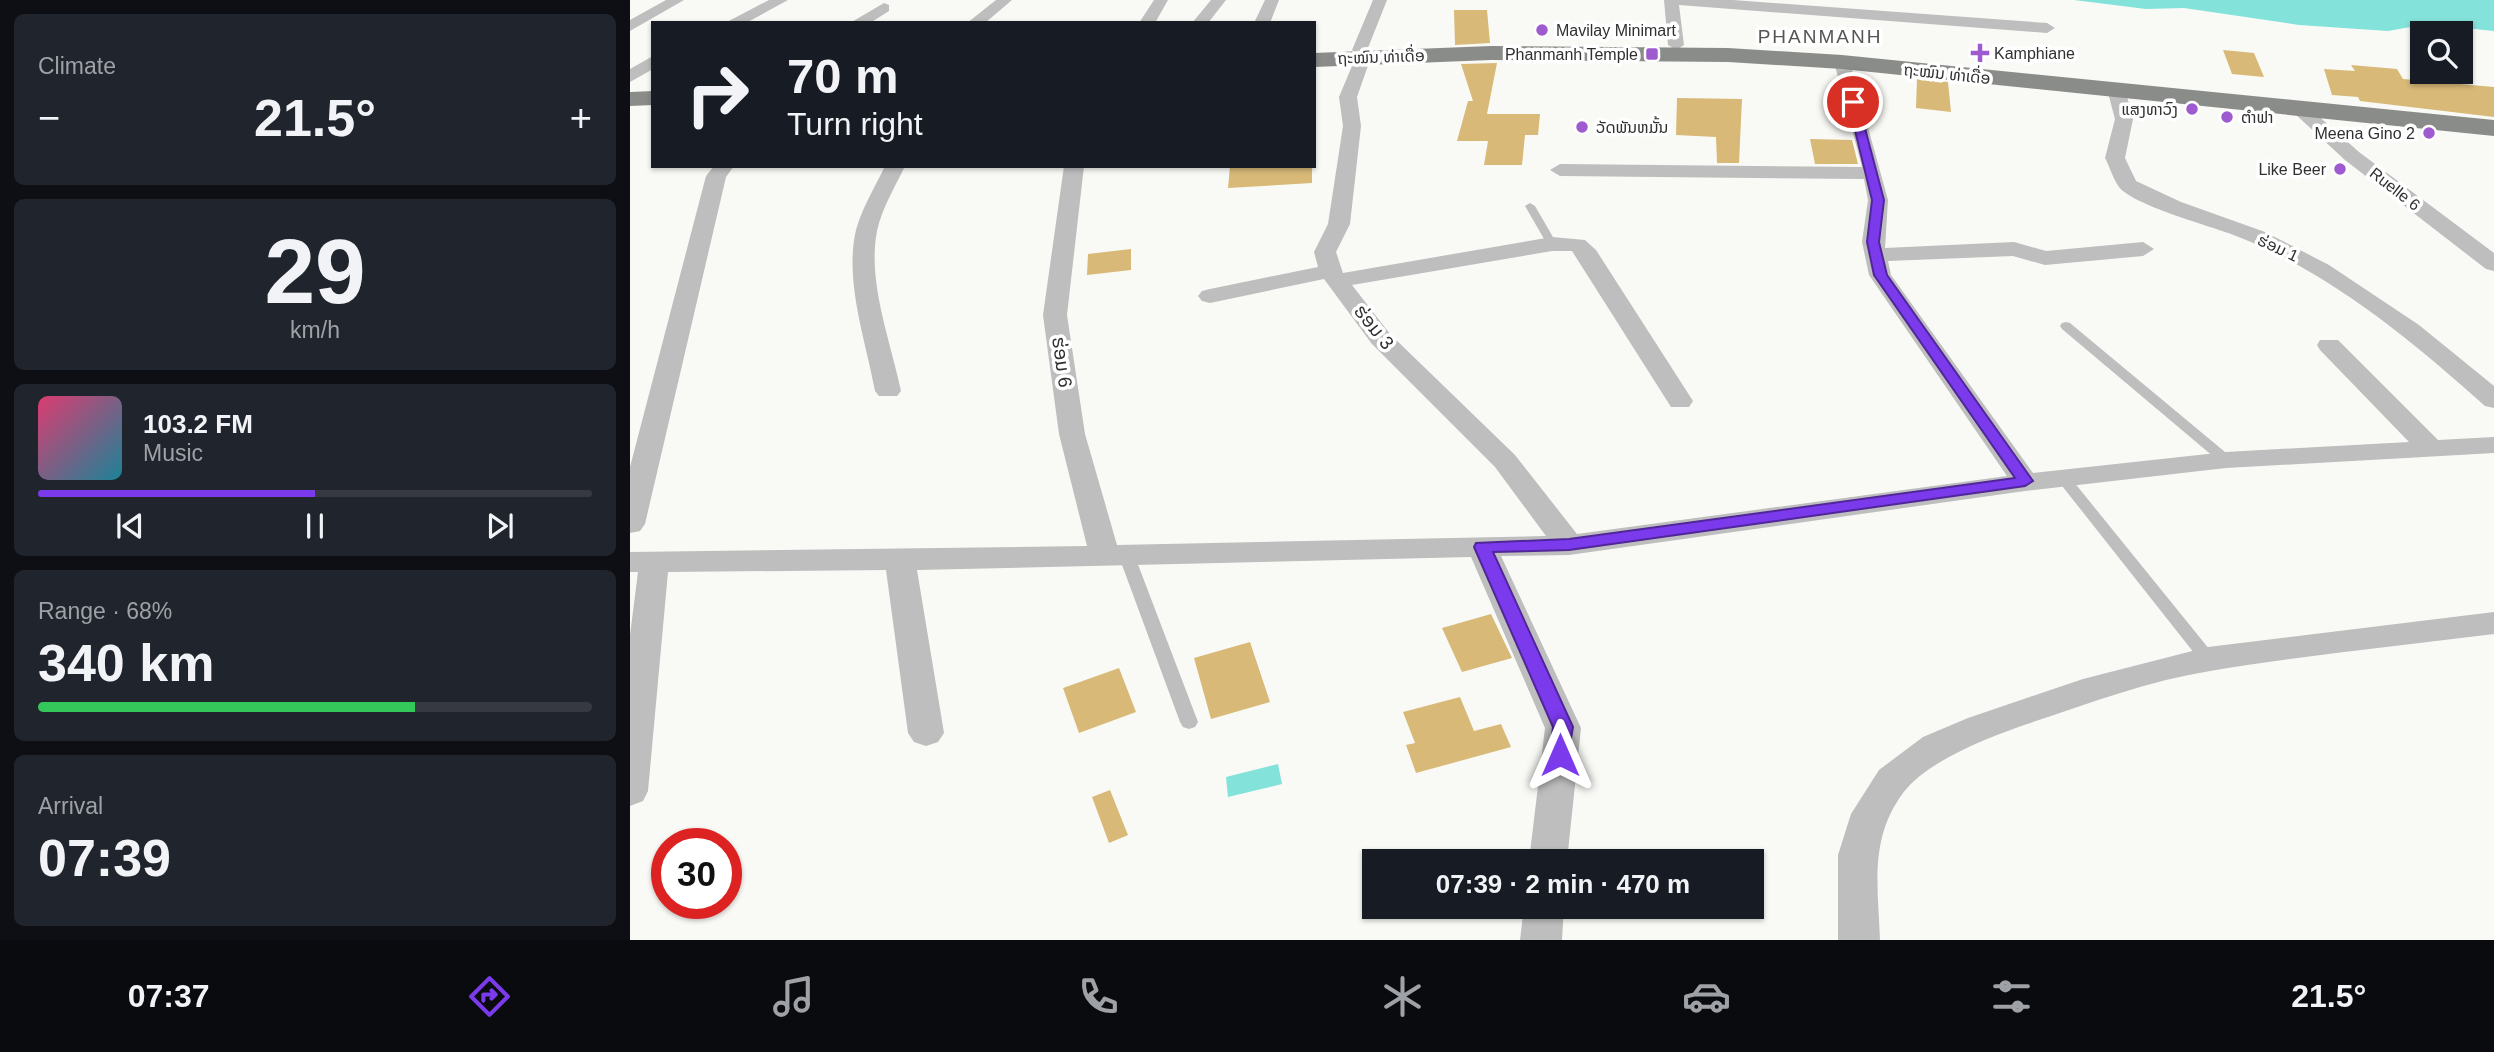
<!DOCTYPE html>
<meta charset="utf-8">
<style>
body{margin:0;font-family:Helvetica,"Noto Sans Lao",sans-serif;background:#20242c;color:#f1f3f6;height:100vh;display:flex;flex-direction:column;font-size:26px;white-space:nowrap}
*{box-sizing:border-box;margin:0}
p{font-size:23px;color:#9ea1a6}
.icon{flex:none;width:38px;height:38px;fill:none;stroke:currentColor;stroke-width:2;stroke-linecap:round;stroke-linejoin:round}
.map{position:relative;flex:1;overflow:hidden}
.details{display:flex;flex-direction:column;gap:14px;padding:14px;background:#0d0f14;width:630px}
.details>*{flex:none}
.top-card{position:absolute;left:21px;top:21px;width:665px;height:147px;border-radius:0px;box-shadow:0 2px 5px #0004;background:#171b24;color:#f1f3f6;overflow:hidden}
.buttons{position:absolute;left:1780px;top:21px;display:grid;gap:14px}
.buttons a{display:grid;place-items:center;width:63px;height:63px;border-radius:0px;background:#171b24;box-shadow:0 2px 5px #0004;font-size:35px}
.speed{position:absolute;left:21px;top:828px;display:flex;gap:14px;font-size:35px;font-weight:700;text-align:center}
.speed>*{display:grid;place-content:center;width:91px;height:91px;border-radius:50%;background:#171b24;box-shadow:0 2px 5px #0004;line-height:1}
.speed .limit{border:10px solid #d22;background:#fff;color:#111}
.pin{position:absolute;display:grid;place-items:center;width:60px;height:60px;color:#fff;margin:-30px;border:4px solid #fff;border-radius:50%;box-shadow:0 2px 7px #0007}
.me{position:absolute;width:77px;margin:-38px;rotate:0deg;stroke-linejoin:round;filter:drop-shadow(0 0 5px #0008)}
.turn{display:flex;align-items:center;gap:24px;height:147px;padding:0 21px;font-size:32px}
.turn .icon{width:91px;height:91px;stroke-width:2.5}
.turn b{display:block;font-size:49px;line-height:60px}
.big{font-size:52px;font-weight:700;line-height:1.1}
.details .card{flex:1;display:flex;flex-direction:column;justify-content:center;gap:10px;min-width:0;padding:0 24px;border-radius:10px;background:#20242c}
.details .dial{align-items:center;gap:0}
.dial b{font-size:91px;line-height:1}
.song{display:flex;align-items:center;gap:21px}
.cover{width:84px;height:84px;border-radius:10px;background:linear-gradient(135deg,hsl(340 70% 55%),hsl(190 70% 35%))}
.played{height:7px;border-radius:4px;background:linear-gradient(90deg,#7c3aed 50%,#363941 50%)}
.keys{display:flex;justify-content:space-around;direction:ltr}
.heat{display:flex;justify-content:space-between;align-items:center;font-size:38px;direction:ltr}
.charge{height:10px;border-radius:5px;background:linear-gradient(90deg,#34c759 68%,#363941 0)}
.trip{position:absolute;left:732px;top:849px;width:402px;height:70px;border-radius:0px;background:#171b24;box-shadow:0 2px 5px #0004;font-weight:700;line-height:70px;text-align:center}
.menu{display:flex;height:112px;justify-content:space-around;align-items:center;background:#090b0e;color:#9ea1a6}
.menu .icon{width:49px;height:49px}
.menu .active{color:#7c3aed}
.menu b{font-size:32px;color:#f1f3f6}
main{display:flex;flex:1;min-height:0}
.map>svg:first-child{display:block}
.water{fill:#83e2da}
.building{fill:#d8b977}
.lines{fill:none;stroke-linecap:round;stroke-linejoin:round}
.service{fill:#bdbebd;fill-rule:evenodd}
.minor{fill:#bdbebd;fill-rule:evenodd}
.primary{fill:#8a8c8a;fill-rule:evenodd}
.route{fill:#7c3aed;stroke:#51269a;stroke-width:2}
.poi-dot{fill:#9e5acf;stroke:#fff;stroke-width:2.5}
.labels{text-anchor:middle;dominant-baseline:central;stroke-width:7;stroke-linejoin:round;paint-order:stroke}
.far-poi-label{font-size:16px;fill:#2f302f;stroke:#fff;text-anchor:start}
.far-street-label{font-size:16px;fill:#2f302f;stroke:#fff}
.far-quarter-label{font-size:19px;letter-spacing:2px;fill:#555653;stroke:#fff}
.street-label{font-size:19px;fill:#2f302f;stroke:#fff}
</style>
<main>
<section class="details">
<div class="card"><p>Climate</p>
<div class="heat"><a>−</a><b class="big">21.5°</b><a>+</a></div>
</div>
<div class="card dial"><b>29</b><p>km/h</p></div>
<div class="card">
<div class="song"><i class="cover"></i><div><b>103.2 FM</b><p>Music</p></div></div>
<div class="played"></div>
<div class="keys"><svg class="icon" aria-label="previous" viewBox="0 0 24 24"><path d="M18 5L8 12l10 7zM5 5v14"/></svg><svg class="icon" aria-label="pause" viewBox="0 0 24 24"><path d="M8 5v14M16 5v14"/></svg><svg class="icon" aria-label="next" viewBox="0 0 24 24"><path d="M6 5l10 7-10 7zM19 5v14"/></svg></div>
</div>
<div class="card"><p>Range · 68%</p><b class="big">340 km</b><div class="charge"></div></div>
<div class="card"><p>Arrival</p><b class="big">07:39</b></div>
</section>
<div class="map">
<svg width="1864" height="940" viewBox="0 0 1864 940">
<rect width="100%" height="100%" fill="#f9faf6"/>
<path class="water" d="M1444,0h420v31l-67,-7 -39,7 -89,-6 -115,-17 -38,1z
M648,764l4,20 -54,13 -2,-20z"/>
<path class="building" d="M824,10h33l3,33 -35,2z
M1593,50l31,3 10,24 -32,-3z
M867,63l-10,51h53l-2,21h-13l-3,30h-38l4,-24h-31l11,-40h5l-12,-37z
M1721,65l46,4 6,10 91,8v30l-134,-16 -2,-4 -26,-2 -8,-26 31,2z
M1287,79l31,3 3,30 -35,-4z
M1047,98l65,1 -3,64h-22l-1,-26 -40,-2z
M1180,139l42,1 6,24h-43z
M600,166h82v17l-84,5z
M501,249v21l-44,5 1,-21z
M861,614l21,44 -50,14 -20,-44z
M620,642l20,60 -59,17 -17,-61z
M489,668l17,44 -57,21 -16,-45z
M830,697l14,34 27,-7 10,23 -95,26 -10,-28 9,-2 -12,-31z
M480,790l18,45 -19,8 -17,-46z"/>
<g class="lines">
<path class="service" d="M900,203l5,3 22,38 -1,2h-8l-1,-2 -22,-38z
M1436,322l4,1 161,134 2,3 -2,3h-10l-159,-134 -2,-3 2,-3z
M1434,475l5,1 145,179 2,4 -2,4h-12l-143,-181 -2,-3z
M496,549l8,5 64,168 -3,5 -6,2 -6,-2 -3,-5 -62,-168z"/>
<path class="minor" d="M36,0h18l-54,31v-11z
M139,0h19l-42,23h-21z
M366,0h16l-27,23h-18z
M524,0h14l-13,23h-16z
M581,0h15l-18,23h-16z
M635,0h14l-9,23h-16z
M743,0h14l-21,53 5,4 -14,40 4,29 -11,98 -14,28 7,21 209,-36 33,3 11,10 97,151 -4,6h-18l-99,-156h-20l-200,34 38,49 125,121 62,79 430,-58 -138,-201 -7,-33 6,-42 -4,-21 -304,-3 -10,-6 10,-6 302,3 -28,-105 8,-5 8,5 38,138 -3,48 129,-6 32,9 97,-9 11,7 -11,7 -98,9 -32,-9 -125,5 3,14 142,198 193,-21 183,-10 -89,-92 -3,-5 3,-5h18l100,100 56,-3v16l-268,15 -201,23 -456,64 -68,1 80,172 -14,133h-38l16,-133 -74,-171 -554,13 27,163 -6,9 -12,4 -12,-4 -6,-9 -22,-163 -218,2 -20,219 -5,10 -13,5v-171l8,-63h-8v-20l457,-6 -28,-112 -16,-119 21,-149h20l-17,149 18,119 32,111 429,-9 -51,-69 -123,-123 -48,-65 -114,24 -8,-2 -4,-5 4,-5 8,-2 108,-22 -4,-15 14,-28 15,-98 -4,-29 18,-43 -5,-4z
M1034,0h69l314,23 8,5 -8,5 -368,-28 5,40 -8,5 -8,-5z
M254,3l5,2v6l-19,12h-20z
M23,56v13l-23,13v-13z
M1486,84l9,5 8,30 -8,39 11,23 45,21 84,30 64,33 90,60 75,61v22l-9,-2c-76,-68 -158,-136 -254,-172 -24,-9 -98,-29 -112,-47 -6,-8 -9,-20 -14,-29l10,-39 -8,-30z
M1670,104l6,1 53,47 135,101v18l-8,-2 -141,-109 -51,-47 -3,-4 3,-4z
M84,166h20l-8,11 -81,347 -5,7 -10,2v-66l76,-291z
M255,166h20c-10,21 -23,42 -28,65 -10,51 14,111 24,160l-4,5h-18l-4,-5c-9,-50 -31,-110 -19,-161 6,-22 19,-43 29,-64z
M1864,612v22c-94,12 -190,21 -284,37 -62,10 -123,33 -183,53 -37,13 -99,36 -124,69 -34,46 -25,93 -23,147h-42v-85l13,-41 28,-44 44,-33 45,-19 115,-39 125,-32z
M894,906h40l-2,34h-42z"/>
<path class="primary" d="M861,46l237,2 114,7 652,65v16l-652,-67 -114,-7 -237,-2 -177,7v-14z
M23,91v14l-23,1v-14z"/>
</g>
<path class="route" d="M1223,99l5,3 26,98 -5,42 8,33 146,206 -8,5 -456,64 -76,2 80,175 -6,33h-14l-3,-5 3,-28 -79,-180 2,-4 93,-4 446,-61 -141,-203 -7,-33 5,-42 -24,-98z"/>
<g class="poi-dot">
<circle cx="912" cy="30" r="7"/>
<path d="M1346.5 42.5h7v7h7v7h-7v7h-7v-7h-7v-7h7z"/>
<rect x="1015" y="47" width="14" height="14" rx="3.5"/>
<circle cx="1562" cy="109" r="7"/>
<circle cx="1597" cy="117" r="7"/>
<circle cx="952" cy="127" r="7"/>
<circle cx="1799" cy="133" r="7"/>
<circle cx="1710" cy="169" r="7"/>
</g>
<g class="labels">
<g class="far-poi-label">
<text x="926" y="30">Mavilay Minimart</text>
<text x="1364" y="53">Kamphiane</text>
<text x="1008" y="54" text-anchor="end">Phanmanh Temple</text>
<text x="1548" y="109" text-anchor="end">ແສງທາວົງ</text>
<text x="1611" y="117">ຕຳຟາ</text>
<text x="966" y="127">ວັດພັນຫມັ້ນ</text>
<text x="1785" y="133" text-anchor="end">Meena Gino 2</text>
<text x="1696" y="169" text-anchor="end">Like Beer</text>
</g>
<g class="far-street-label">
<text transform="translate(751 57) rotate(-2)">ຖະໝົນ ທ່າເດື່ອ</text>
<text transform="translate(1317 74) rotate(6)">ຖະໝົນ ທ່າເດື່ອ</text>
<text transform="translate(1765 189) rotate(38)">Ruelle 6</text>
<text transform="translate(1648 248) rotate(25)">ຮ່ອມ 1</text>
</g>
<g class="far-quarter-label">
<text x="1190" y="36">PHANMANH</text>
</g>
<g class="street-label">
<text transform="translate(744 327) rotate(51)">ຮ່ອມ 3</text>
<text transform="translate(432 362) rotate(82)">ຮ່ອມ 6</text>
</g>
</g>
</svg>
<div class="buttons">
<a><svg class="icon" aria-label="search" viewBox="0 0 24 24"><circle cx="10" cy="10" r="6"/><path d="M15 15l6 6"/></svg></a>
</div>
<div class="speed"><div class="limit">30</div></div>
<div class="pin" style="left:1223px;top:102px;background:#d93025"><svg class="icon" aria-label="arrive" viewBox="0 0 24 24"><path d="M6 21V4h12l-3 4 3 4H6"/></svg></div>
<svg class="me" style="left:930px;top:755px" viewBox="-20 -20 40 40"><path d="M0-17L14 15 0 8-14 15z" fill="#7c3aed" stroke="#fff" stroke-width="4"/></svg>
<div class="trip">07:39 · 2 min · 470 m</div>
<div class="top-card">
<div class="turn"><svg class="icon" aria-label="right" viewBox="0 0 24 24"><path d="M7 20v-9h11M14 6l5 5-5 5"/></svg><div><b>70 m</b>Turn right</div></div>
</div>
</div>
</main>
<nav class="menu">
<b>07:37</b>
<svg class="icon active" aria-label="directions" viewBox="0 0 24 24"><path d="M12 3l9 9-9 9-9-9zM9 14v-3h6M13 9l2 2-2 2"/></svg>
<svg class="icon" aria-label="music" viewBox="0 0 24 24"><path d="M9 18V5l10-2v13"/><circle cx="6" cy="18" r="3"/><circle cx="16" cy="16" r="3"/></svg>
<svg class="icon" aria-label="phone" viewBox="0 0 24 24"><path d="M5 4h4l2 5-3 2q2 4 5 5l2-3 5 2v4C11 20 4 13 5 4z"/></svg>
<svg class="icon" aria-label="climate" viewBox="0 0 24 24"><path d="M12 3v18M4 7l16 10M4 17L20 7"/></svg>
<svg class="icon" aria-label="car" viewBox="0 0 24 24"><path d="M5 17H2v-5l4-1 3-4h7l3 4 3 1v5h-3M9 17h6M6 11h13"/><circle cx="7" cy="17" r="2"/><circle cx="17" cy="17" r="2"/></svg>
<svg class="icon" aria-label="filters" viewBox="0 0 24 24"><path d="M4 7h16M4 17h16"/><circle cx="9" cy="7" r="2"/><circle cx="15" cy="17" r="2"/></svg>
<b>21.5°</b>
</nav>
